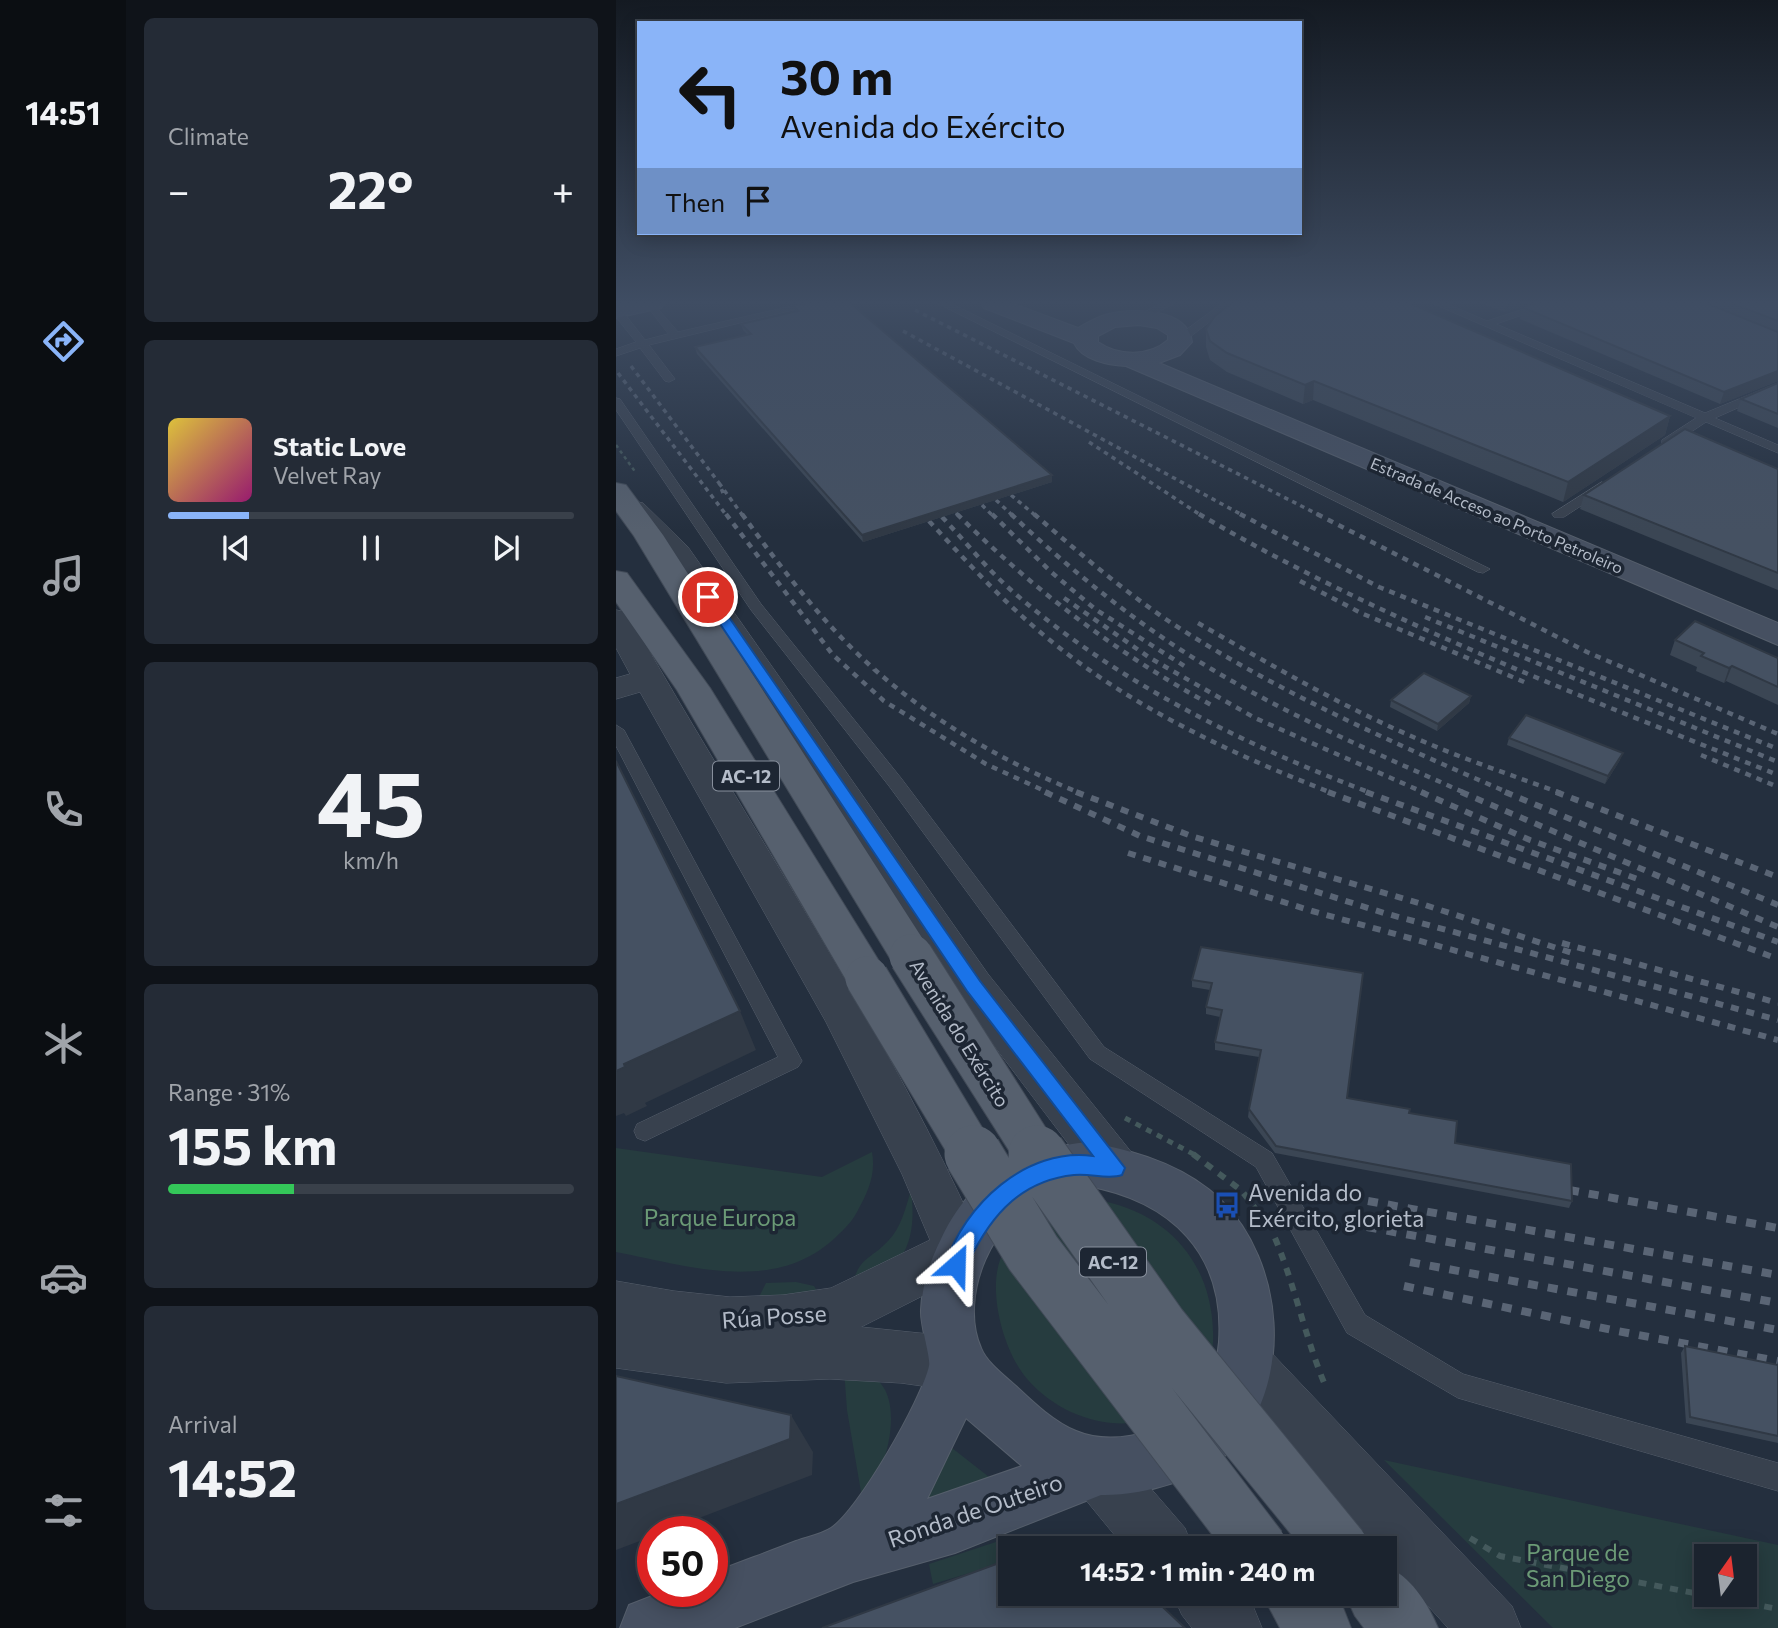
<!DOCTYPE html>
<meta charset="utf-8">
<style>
body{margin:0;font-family:Commissioner,sans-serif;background:#242b36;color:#f1f3f6;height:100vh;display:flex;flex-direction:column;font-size:26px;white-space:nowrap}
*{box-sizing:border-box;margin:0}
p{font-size:23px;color:#a0a4aa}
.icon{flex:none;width:38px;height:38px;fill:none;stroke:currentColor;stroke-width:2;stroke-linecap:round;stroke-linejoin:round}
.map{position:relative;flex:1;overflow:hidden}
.details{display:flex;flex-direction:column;gap:18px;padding:18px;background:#0f1319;width:490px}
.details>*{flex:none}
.guide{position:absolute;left:21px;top:21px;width:665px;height:214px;border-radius:0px;box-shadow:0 4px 18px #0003,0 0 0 2px #39404a;background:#8ab4f8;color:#111;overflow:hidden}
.needle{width:46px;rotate:14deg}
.controls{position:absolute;left:1078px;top:1544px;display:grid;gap:14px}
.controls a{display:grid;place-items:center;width:63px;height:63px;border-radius:0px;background:#1b232e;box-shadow:0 4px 18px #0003,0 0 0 2px #39404a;font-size:35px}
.speed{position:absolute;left:21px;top:1516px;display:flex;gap:14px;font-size:35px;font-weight:700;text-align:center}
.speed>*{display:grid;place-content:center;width:91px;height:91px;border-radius:50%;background:#1b232e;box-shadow:0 4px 18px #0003,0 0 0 2px #39404a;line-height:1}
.speed .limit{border:10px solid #d22;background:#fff;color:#111}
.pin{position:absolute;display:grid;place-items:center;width:60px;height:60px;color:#fff;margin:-30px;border:4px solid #fff;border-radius:50%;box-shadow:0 2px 7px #0007}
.me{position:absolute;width:77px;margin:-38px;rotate:25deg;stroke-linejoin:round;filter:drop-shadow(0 0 5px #0008)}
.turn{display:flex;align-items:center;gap:24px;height:147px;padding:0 28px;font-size:32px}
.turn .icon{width:91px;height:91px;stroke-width:2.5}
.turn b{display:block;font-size:49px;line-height:60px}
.then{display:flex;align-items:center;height:66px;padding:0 28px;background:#0003;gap:14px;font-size:26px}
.big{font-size:52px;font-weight:700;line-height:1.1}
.details .card{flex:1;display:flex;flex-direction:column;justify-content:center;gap:10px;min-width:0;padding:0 24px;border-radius:10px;background:#242b36}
.details .dial{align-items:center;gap:0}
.dial b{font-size:91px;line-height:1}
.song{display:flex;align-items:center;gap:21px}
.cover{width:84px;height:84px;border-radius:10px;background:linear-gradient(135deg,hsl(50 70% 55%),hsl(320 70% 35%))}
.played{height:7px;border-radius:4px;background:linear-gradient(90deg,#8ab4f8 20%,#39404a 20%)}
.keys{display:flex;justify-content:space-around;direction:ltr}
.heat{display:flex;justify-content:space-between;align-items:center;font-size:38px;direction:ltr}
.charge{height:10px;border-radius:5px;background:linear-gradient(90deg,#34c759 31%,#39404a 0)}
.trip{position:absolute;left:382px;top:1536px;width:399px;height:70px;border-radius:0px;background:#1b232e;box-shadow:0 4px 18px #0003,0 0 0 2px #39404a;font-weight:700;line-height:70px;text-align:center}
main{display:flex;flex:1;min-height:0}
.tabs{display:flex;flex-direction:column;width:126px;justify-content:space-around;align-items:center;background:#0b0e12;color:#a0a4aa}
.tabs .icon{width:49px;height:49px}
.tabs .active{color:#8ab4f8}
.tabs b{font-size:32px;color:#f1f3f6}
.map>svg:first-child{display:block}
.green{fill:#263c3f;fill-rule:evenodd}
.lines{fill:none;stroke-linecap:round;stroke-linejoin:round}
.service-casing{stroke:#565f6c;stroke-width:1}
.minor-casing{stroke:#565f6c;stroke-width:1}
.secondary-casing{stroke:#565f6c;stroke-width:2}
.primary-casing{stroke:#414a57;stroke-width:2}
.path-far2{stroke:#44595c;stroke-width:2.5;stroke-dasharray:3.5 3.5;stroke-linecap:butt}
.path-far1{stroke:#44595c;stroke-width:5;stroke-dasharray:6 6;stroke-linecap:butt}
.path{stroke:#44595c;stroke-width:6;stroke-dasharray:8 8;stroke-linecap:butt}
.service{fill:#38414e;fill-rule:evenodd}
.minor{fill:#38414e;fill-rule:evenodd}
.secondary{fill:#465061;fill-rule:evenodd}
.primary{fill:#56606e;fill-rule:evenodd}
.rail-far3{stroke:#5a6575;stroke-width:3.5;stroke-dasharray:4.5 4.5;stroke-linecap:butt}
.rail-far2{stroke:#5a6575;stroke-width:4.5;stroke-dasharray:6 6;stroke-linecap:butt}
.rail-far1{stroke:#5a6575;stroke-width:6;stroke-dasharray:8 8;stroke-linecap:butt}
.rail{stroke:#5a6575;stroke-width:8;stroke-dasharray:10 10;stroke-linecap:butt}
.primary-bridge-far1-casing{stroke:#414a57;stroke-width:45;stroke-linecap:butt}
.primary-bridge-casing{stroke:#414a57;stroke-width:59;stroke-linecap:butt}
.primary-bridge-far1{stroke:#56606e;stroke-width:43}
.primary-bridge{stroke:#56606e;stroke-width:57}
.wall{fill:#3b4654}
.shaded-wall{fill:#303945}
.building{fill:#455162;stroke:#303945;stroke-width:2}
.route{fill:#1a73e8;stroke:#114b97;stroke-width:2}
.labels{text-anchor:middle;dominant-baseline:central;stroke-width:7;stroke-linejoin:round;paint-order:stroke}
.far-street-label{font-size:16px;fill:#b4bcc9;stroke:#1d2633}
.shield{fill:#1d2633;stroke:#878f9c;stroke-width:2}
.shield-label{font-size:18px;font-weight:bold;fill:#b4bcc9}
.street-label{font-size:19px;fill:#b4bcc9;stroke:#1d2633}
.near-poi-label{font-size:23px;fill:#b4bcc9;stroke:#1d2633;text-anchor:start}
.near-park-label{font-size:23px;fill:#6b9a76;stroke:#1d2633}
.near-street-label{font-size:23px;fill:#b4bcc9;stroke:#1d2633}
</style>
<main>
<nav class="tabs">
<b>14:51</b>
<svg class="icon active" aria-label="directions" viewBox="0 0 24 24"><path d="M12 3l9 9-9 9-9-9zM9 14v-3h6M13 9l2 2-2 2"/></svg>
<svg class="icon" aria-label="music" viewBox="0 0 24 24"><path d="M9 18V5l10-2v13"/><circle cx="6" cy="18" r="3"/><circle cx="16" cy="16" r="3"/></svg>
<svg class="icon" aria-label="phone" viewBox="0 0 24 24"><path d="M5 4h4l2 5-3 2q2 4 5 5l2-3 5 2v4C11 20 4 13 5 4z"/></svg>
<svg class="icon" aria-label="climate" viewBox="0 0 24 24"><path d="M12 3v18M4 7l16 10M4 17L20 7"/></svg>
<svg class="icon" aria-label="car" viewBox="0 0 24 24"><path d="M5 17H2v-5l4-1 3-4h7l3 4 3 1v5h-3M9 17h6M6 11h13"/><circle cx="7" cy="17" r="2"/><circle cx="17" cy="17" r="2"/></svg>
<svg class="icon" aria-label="filters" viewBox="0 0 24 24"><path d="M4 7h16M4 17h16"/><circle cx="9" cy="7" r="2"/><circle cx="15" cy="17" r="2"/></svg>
</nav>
<section class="details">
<div class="card"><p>Climate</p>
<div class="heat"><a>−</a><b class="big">22°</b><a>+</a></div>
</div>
<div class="card">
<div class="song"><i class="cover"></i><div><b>Static Love</b><p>Velvet Ray</p></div></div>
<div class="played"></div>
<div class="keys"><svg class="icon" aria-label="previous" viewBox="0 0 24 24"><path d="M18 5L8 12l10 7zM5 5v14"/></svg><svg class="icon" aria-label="pause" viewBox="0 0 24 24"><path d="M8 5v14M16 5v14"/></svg><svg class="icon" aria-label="next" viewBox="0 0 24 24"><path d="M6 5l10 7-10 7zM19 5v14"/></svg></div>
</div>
<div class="card dial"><b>45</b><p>km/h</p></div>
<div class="card"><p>Range · 31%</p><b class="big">155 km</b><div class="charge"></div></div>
<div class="card"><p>Arrival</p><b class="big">14:52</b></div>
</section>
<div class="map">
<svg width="1162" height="1628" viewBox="0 0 1162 1628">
<rect width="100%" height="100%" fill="#242f3e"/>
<path class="green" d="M0,1148l206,29 50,-25c4,23 -4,40 -15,60 -5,10 -13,17 -21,25 -61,58 -147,29 -220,15z
M295,1190c4,32 2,65 -28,85 -9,6 -21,9 -31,13 6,-31 17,-27 36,-47 13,-13 18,-34 23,-51z
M487,1201c66,14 108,62 110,130 1,18 -3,40 -14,55 -44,57 -127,44 -171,-6 -24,-27 -40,-86 -28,-120 8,-24 33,-47 56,-54 14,-5 32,-4 47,-5z
M180,1282l18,4 8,13 -68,8 12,-24z
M228,1369c8,2 19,2 26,6 30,15 22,64 12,90 -5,11 -13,22 -20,33l-15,-88z
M336,1448l55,43 -86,11z
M768,1460l394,85v83h-225zM1090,1556h39v38h-39z
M389,1539l1,23 -73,22 -4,-20z"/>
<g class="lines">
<g class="service-casing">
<path id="service" d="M29,303h8l25,29 127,-29h17l-173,42 26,34 -6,3 -4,-1 -25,-33 -24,8v-7l20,-7 -20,-25v-9l5,1 24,31 23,-6z
M321,303h13l540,266 -7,4 -5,-1z
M546,303h13l-32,17 -9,-2z
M607,303h11l-48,37h-8v-4z
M816,303h13l42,18 55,-18h15l-61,21 209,89 73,-30v7l-63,28 63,27v8l-72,-31 -36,24h-8v-6l34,-22z
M0,398l4,1 141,205 140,174 203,269 168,106 93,162 98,59 315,89v28l-320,-93 -111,-65 -91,-166 -166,-108 -201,-273 -138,-176 -135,-200z
M986,482l6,4 -1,3 -43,28h-10l-2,-3z
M0,725l8,5 178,331 -4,6 -153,74 -8,-3 -3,-7 3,-7 141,-67 -162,-311z"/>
</g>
<g class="minor-casing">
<path id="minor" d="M17,501l10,2 45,44 300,427 144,179 7,15 -7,15 -17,6 -17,-6 -140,-185 -291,-439 -48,-50 4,-6z
M0,610l11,2 4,7c119,210 257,410 354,632l-7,17 -117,59 97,10 19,8 8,19 -8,19 -19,8 -57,-8 -71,-4 -104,4 -110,-15v-87l58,10 56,6 53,-2 48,-7 99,-48 -28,-66 -76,-152 -186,-330 -24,7v-21l14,-4 -14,-26z
M630,1338l19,8 247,260 9,22h-73l-64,-71v-8h-7l-150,-165 -8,-19 8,-19z
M480,1440l20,8 69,80 8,21h-67l-50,-61 -8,-20 8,-20z
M557,1594h70l10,12 9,22h-70l-10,-13z"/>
</g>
<g class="secondary-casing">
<path id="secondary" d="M7,303h41l-3,5 -45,10v-14z
M365,303h30l67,25c7,-4 16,-9 24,-12 26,-9 86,-9 90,26l-12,13 -21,8 619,260v22l-652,-279c-18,-1 -44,-6 -52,-23l-90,-35zM523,325l18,3 11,7v5c-19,17 -50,16 -70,2v-6l17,-9z
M471,1142c48,8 99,24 134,58 63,62 73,182 12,248 -29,31 -91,48 -132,47l-146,58 -102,29 -118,46h-115l9,-23 36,-14h47v-18c28,-11 56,-21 84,-32 11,-4 26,-7 35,-13 27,-17 91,-129 98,-162 2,-8 -9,-41 -8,-56 1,-25 9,-49 20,-71 30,-64 78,-89 146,-97zM471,1186c84,15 138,67 132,156 -3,30 -11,55 -37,73 -28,20 -73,30 -106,16 -22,-9 -42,-28 -59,-44 -12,-11 -30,-24 -36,-39 -23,-53 13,-131 64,-153 13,-6 28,-7 42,-9zM350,1418l56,48 -95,33z"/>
</g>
<g class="primary-casing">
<path id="primary" d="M0,483l10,2 37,50 263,409 7,12 -7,12 -15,5 -15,-5 -262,-432 -18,-25z
M0,571l11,2 83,115 172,278 7,12 -7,12 -15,5 -15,-5 -175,-300 -61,-88z
M768,1565c27,11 43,37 54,63h-74l-9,-12 -10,-22h39z
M646,1594h72l8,11 9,23h-71z"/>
</g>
<path class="path-far2" d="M0,445l20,28"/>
<path class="path-far1" d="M509,1118l72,38"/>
<path class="path" d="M577,1154l49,37 25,33
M659,1238c20,48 30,99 50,147
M854,1538l30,18 278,53"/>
<use href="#service" class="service"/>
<use href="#minor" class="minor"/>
<use href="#secondary" class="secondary"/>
<use href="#primary" class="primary"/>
<path class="rail-far3" d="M299,310l406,206
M287,331l341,185
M15,366l88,117 4,10
M2,373l109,143
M473,442l113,74
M103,483l24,33
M395,495l25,21
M380,500l17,16
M366,505l11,11
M340,513l3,3"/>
<path class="rail-far2" d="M110,514l107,141 51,46 102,63 63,29
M126,514c40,55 81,110 132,155 60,53 132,94 206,124
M341,514c78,77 162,141 258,193
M376,514l58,57 45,38 94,60
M395,514c53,50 109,96 170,136 89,58 188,100 284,143
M418,514c43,37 86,74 133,106 106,70 226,123 342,173
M583,514c180,106 385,183 579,261
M624,514l139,73 399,162
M701,514l270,138 191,82
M326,517c23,24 44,51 69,73 103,91 233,155 360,203
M313,521c39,42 77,84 122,120 82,67 183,114 281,152
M684,581l61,32 168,71
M448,598l86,60 105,60 170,75
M809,617l353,145
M582,623c70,40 139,81 213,113 49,22 100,39 150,57
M1085,755l77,32"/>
<path class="rail-far1" d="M429,792l95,44 244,77 394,107
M460,792l118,45 228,67 150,49
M712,792l450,167
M750,792l412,150
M805,792l109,48 113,41
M845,792l317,135
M889,792l273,113
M940,792l222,85
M512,853l184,58 466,129
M946,943l216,60"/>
<path class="rail" d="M953,1190l209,38
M752,1201l410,74
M751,1227l411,76
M794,1262l368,68
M788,1286l213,45 161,30"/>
<g class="primary-bridge-far1-casing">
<path id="primary-bridge-far1" d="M295,956l127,200
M251,978l107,178"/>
</g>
<g class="primary-bridge-casing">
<path id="primary-bridge" d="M357,1154l60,99 226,296
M421,1154l122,173 181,222"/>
</g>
<use href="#primary-bridge-far1" class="primary-bridge-far1"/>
<use href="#primary-bridge" class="primary-bridge"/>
</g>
<path class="wall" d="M865,303h53l-29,9z
M919,303h243v78l-58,23 -200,-85 2,-12z
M177,306l259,169v7l-189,60 -166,-188 -2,-7 53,-12 -5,-5 -2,-6 53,-12z
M590,329l464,87 -5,19 -102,67 -250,-102 -10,4 -76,-32 -17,-12 -4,-13z
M1162,383v45l-41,-17 4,-12z
M1162,469v121l-198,-81 4,-14z
M1059,640l103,18v47l-52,-24 -2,2 -28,-12 1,-4 -27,-12z
M855,696l-2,7 -32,28 -47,-24 1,-7z
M893,738l111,22 -15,24 -98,-39z
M585,947l146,151 62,15 46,30 117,58 -3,7 -294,-55 -27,-36 1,-8 10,-52 -44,-7v-8l5,-25 -14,-3v-7l4,-17 -18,-3v-7z
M1069,1346l93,19v78l-92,-20 -5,-70z"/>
<path class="shaded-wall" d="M890,303h28l-29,9z
M1162,371v10l-58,23 4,-12z
M698,381l-1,19 -10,4 2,-19z
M1054,416l-5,19 -102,67 5,-20z
M436,475v7l-189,60 -1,-7z
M1116,666l-6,15 -2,2 5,-15z
M855,696l-2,7 -32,28 1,-7z
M1007,753l-3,7 -15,24 3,-8z
M124,1011l16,39 -111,53 2,3 -21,10 -2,-3 -8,3v-45l8,-7z
M175,1415l22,37 -1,23 -147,56h-12v5l-37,14v-46z"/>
<path class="building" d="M191,303h43l202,172 -190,60 -167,-188 56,-13 -10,-10 57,-13 -5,-5z
M616,303h177l261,113 -102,66 -254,-101 -9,4 -78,-32 -17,-12 -4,-12 9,-13z
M919,303h171l72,29v39l-54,21 -202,-85z
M1115,303h47v18z
M1162,383v31l-37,-15z
M1069,429l93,40v104l-194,-78z
M1079,621l83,37v29l-46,-21 -3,2 -28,-12 3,-3 -29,-13z
M808,673l47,23 -33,28 -47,-24z
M910,715l97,38 -15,23 -99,-38z
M0,761l124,250 -116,53 1,3 -9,4z
M585,947l162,26 -16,125 63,11 -1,4 48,8 -2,22 116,21 1,37 -296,-55 -27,-37 12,-59 -46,-8 7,-32 -16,-3 6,-24 -20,-3z
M1069,1346l93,19v71l-88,-19z
M0,1376l175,39 -1,24 -174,65z
M394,1559v35h139l36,34h-363z"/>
<linearGradient id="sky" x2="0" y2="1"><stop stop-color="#141a22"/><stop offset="0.57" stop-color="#3f4d63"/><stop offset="1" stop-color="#3f4d63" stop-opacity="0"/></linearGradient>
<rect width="1162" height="531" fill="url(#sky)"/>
<path class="route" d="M92,593l5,1 267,387 145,187 -3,7c-14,5 -32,-2 -48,0 -58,6 -88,47 -110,97l-8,4 -8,-4 -3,-7c19,-60 81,-118 148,-109l-126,-165 -265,-394z"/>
<defs>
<g id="bus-bare" transform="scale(2.1)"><path d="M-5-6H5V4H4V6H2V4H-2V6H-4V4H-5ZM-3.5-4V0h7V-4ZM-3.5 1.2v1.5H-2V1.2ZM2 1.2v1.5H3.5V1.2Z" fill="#1a4fb4" stroke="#1d2633" stroke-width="2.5" paint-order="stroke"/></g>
</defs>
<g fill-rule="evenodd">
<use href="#bus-bare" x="611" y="1205"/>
</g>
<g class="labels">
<g class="far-street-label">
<text transform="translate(881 515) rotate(23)">Estrada de Acceso ao Porto Petroleiro</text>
</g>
<g class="shield">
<rect x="97" y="761.5" width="66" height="29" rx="5"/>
<rect x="464" y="1247.5" width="66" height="29" rx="5"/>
</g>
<g class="shield-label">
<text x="130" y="776">AC-12</text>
<text x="497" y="1262">AC-12</text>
</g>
<g class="street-label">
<text transform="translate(344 1033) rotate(58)">Avenida do Exército</text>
</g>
<g class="near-poi-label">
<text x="632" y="1192">Avenida do<tspan x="632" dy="26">Exército, glorieta</tspan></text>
</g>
<g class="near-park-label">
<text x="104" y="1217">Parque Europa</text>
<text x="962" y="1552">Parque de<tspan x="962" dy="26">San Diego</tspan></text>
</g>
<g class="near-street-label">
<text transform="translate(158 1316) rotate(-4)">Rúa Posse</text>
<text transform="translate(359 1510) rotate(-19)">Ronda de Outeiro</text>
</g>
</g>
</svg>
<div class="controls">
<a><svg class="needle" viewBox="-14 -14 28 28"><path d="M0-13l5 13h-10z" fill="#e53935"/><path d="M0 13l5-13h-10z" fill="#a0a4aa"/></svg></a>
</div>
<div class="speed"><div class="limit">50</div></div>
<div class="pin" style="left:92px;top:597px;background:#d93025"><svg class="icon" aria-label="arrive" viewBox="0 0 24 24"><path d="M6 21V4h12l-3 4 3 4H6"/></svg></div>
<svg class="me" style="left:340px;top:1265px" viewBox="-20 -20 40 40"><path d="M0-17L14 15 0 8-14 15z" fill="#1a73e8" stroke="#fff" stroke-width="4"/></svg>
<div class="trip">14:52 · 1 min · 240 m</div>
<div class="guide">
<div class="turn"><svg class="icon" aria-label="left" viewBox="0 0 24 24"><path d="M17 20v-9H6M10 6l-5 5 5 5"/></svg><div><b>30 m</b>Avenida do Exército</div></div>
<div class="then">Then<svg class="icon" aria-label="arrive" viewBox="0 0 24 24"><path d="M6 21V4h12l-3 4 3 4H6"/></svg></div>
</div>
</div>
</main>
